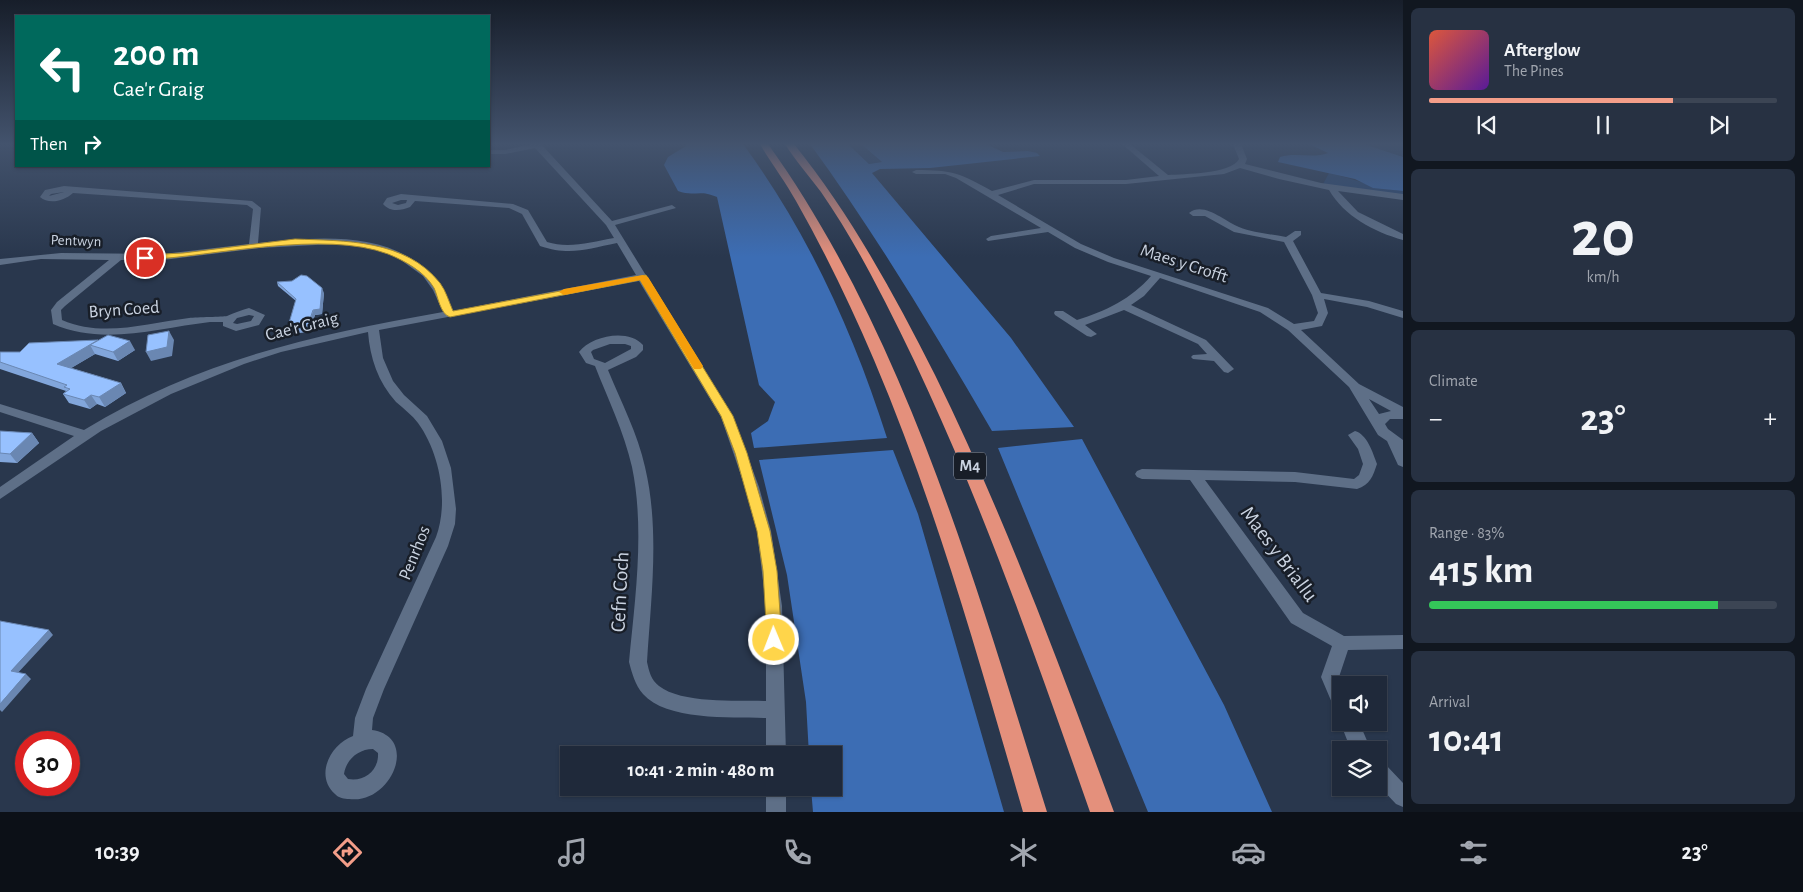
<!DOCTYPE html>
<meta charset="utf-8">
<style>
body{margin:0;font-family:"Alegreya Sans",sans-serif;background:#273142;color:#f1f3f6;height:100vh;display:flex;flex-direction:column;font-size:19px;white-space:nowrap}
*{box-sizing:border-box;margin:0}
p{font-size:16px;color:#a1a6af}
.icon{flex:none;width:28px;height:28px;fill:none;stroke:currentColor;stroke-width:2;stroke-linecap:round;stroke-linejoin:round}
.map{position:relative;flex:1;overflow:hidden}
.panel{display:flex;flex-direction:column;gap:8px;padding:8px;background:#111720;width:400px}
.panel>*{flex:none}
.guide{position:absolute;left:15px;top:15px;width:475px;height:152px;border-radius:0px;box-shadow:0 1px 4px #0004,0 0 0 1px #3c4554;background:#00695c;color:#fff;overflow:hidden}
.fabs{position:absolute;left:1332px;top:676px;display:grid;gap:10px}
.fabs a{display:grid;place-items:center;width:55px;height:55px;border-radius:0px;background:#1f293a;box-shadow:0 1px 4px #0004,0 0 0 1px #3c4554;font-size:25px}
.speed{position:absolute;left:15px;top:731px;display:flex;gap:10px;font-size:25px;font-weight:700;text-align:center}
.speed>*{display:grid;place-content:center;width:65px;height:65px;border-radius:50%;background:#1f293a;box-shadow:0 1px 4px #0004,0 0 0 1px #3c4554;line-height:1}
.speed .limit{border:8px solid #d22;background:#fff;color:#111}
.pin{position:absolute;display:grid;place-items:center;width:42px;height:42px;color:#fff;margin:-21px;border:2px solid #fff;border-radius:50%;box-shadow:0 1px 5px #0007}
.me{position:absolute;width:55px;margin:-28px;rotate:359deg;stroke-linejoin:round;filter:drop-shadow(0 0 4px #0008)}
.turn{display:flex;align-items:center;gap:18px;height:105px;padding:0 15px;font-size:22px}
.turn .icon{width:65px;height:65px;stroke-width:2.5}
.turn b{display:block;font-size:35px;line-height:42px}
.then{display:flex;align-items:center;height:48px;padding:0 15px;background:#0003;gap:10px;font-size:19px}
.big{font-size:38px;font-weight:700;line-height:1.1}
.panel .card{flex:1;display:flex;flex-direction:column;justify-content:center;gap:8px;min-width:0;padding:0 18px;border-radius:8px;background:#273142}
.panel .dial{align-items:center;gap:0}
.dial b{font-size:65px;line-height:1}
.song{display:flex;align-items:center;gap:15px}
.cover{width:60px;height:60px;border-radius:8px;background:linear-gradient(135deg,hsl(10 70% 55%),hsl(270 70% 35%))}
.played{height:5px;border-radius:2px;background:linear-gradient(90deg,#f49e89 70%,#3c4554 70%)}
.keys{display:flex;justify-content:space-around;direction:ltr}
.heat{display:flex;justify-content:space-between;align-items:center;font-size:28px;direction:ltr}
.charge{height:8px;border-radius:4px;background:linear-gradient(90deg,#34c759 83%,#3c4554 0)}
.trip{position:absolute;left:560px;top:746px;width:282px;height:50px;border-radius:0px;background:#1f293a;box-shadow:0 1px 4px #0004,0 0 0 1px #3c4554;font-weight:700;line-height:50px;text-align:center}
.tab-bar{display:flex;height:80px;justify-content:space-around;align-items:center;background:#0c1017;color:#a1a6af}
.tab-bar .icon{width:35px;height:35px}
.tab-bar .on{color:#f49e89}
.tab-bar b{font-size:22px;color:#f1f3f6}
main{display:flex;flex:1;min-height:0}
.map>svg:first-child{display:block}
.green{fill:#294670}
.forest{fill:#3c6db4}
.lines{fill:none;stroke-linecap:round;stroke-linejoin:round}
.street{fill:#5e6f87;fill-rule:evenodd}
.highway{fill:#e4907c;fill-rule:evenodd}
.wall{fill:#82a6db}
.shaded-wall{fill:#6a87b2}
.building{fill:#97c1ff;stroke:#6a87b2}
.route{fill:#ffd54a;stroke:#a68a30}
.slow{fill:#f59e0b}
.labels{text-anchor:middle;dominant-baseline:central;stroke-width:5;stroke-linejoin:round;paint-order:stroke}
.far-street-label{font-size:15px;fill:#cad3e1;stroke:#181e28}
.shield{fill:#181e28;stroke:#959daa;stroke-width:1}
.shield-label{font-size:16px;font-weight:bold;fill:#cad3e1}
.street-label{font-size:18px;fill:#cad3e1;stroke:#181e28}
.near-street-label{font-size:21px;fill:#cad3e1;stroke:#181e28}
</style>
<main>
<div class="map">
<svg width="1403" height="812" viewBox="0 0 1403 812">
<rect width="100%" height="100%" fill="#29374d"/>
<path class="green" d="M848,144h13l21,18 -13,2z
M1364,144h39v13z
M1329,173c26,6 47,16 74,18v6l-82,-9z"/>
<path class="forest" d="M685,144h58c65,88 111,190 144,294l-133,10 -3,-15 17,-12 7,-19 -16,-17 -42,-188c-18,-8 -23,0 -39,-6l-14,-26 4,-8 18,-11z
M810,144h38l21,20 13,-2 -21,-18h125l17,8 25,-1 9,2 3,3 -110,12 -50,1 -8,4 139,165 63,89 -82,4c-57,-98 -115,-195 -182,-287z
M1309,144h55l39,13v34l-30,-3 -18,-9 -77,-17 2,-5c16,-5 33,2 48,-4z
M1082,439l142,266 48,107h-124l-150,-364z
M893,450l25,64 86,298h-191l-2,-24h23v-33h-25l-3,-53 -19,-127 -28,-115z"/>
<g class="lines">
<path class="street" d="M532,144h9l71,77 60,-16 4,3 -61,17 118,192 26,70 12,44 11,75 4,149h-20v-37c-33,-1 -100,3 -123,-24 -8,-9 -11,-21 -14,-32 6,-63 16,-132 3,-195 -8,-35 -24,-68 -37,-101l-9,-3 -7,-11c12,-16 49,-24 64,-7v5l-7,7 -28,13c13,32 30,64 37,97 15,63 6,131 2,195 2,9 4,18 12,24 23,18 79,14 107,15v-95l-9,-75 -12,-44 -24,-70 -82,-136 -260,49 4,28 10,23 11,14 23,21 15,25 9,27 5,41 -1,15 -7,22 -64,143 -11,29 -1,12c48,7 19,75 -23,69 -4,0 -11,-1 -14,-5 -21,-19 -4,-50 18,-58l2,-18 11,-29 70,-152c13,-35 4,-84 -18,-114 -6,-8 -14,-14 -22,-21 -18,-20 -26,-44 -28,-70l-87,20 -37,12 -73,30 -70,37 -101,68v-12l74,-51 -74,-24v-8l84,26c115,-70 229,-95 359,-118l-10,-22 -10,-14 -29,-21 -27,-8 -33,-3 -74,4 -97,12h-42l-56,46 -4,4 1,10c41,18 85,3 127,-2 8,-1 34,-1 38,-2 7,-3 14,-6 22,-8l16,7 -6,10 -23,6 -13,-5v-4h-13c-52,6 -107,24 -157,2l-2,-14 6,-8 52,-42 -68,-1 -41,6v-6l61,-6 102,1 86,-10 4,-35 -6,-4 -174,-12c-9,8 -24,12 -33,4l5,-7 19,-4 188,15 9,7 -3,35c74,-8 163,-15 195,68l183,-36 -19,-32c-30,6 -47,13 -77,3l-18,-32 -13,-6 -94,-7 -5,6c-10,4 -20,5 -27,-3l4,-6 14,-4 112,10 15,6 19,32c22,7 44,0 67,-4l-8,-13 -71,-77 -30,6h-16v-4h16zM64,192l-15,4 2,-2zM401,200h6l-1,3 -8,2 -6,-2zM249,315l5,1 -3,5 -14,3 -4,-1 4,-5zM610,344h15l6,2v3l-26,14 -11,-4 -3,-7 2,-2zM373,749l5,4c1,18 -14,29 -30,26l-4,-5c2,-14 14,-25 29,-25z
M1122,144h8l38,31c16,-1 63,-1 71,-16l-6,-15h8l6,15 -2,5 76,19 82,11v6l-65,-9 20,21 45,22v6c-29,-8 -59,-24 -74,-50l-50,-11 -39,-11 -16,6 -98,10h-92l-36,11 83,49 33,14 154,50 26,16 20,-3 4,-8 -6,-18 -28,-53 -50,-10 -29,-16h-12l-4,-3c15,-12 36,9 50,14 14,6 32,7 47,10l9,-6h6v4l-8,6 28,52 48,8 34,10v7l-36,-11 -43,-8 4,14 -6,13 -21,4 58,54 44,23v12h-13l-5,5 3,5 15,11v27l-5,-2 -11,-24 -9,-6 -29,-48 -61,-57 -28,-18 -100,-34 -16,18 -13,9 75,35 28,29 -6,4 -4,-1 -10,-11 -21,-2 -2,-2 2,-2 14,-1 -9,-10 -74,-34 -39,15 12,9 -6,3 -4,-1 -32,-21 -1,-2 1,-2h8l14,9c29,-9 54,-21 74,-44l-43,-14 -33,-14 -27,-16 -60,9 -2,-2 5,-3 50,-8 -85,-50 -11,-4h-29l-4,-2 4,-2c37,0 44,3 76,21l42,-11h92l33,-4zM1369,399l22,12 -12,3z
M1355,431c12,3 18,22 22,33 -4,12 -7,21 -20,25l-62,-7 -90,-2 98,133 41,23 59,-1v14l-55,1 -9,27 3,8 -1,28 -6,-3 -14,-33 11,-31 -41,-23 -101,-143 -48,-1 -5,-2 -2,-3 2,-3 5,-2 153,3 59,7 5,-4 4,-11 -5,-15 -10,-14z
M1341,719v3h18l12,28h-20l-11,-28z
M1379,762l7,3 17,18v24l-7,-3 -17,-18z
M766,788h20v24h-20z"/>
<path class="highway" d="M760,144h8c139,194 208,442 279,668h-24c-44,-152 -87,-306 -149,-452 -23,-54 -49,-108 -78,-159 -11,-20 -25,-38 -36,-57z
M785,144h9c57,71 100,150 141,231 70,142 124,289 179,437h-24c-64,-183 -128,-367 -220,-539 -15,-28 -31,-55 -49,-81 -12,-16 -26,-32 -36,-48z"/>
</g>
<path class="wall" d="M277,282l47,11 -2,21 -7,1 -6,17 -20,2 -2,-4 9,-29 -18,-15z
M98,340l37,10 -17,11 -23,-7 -24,14 50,15 5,10 -21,14 -8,-3 -7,5 -21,-6 -6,-9 3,-3 -66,-22v-17h20z
M0,431l32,2 7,10 -22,20 -17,-1z"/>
<path class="shaded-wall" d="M322,288l2,5 -2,21 -7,1 -6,17 -2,-4z
M169,331l5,9 -2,16 -21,5 -5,-9z
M98,340l-8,5 5,9 -32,19 -6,-9z
M130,341l5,9 -17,11 -5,-9z
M121,383l5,10 -21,14 -6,-10z
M91,395l6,9 -7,5 -6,-9z
M32,433l7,10 -22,20 -7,-9z
M49,630l4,5 -38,41 -4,-5z
M26,674l5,5 -29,33 -2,-2v-6z"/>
<path class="building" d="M301,275l6,1 15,12 -2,21 -7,1 -6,18 -20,2 9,-31 -19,-17 15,-1z
M169,331l-2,16 -21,5 2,-17z
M108,335l22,6 -17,11 -23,-7z
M98,340l-41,24 64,19 -22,14 -8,-2 -7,5 -21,-6 7,-5 -6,-2 3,-2 -67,-23v-10h20l9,-9z
M0,431l32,2 -22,21 -10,-1z
M0,621l49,9 -38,41 15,3 -26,30z"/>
<linearGradient id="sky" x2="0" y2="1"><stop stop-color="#171e2a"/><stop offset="0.56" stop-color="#43536d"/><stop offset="1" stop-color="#43536d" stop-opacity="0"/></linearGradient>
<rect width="1403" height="257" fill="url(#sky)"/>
<path class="route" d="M295,239c50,2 110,0 145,44 6,8 9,19 13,28l193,-36 87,141 14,37 23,78 7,40 5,69 -2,5 -6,2 -5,-2 -2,-5 -4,-69 -6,-40 -22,-78 -14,-37 -81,-136 -190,37c-10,-3 -12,-21 -16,-29 -9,-16 -29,-27 -46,-34 -64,-24 -173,2 -243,6l-5,-2 5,-3 38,-2z"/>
<path class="slow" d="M643,275l5,2 55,89 -2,3h-7l-54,-89 -76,15 -5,-3 5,-3z"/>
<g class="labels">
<g class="far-street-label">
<text transform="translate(76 241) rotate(2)">Pentwyn</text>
</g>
<rect class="shield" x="954" y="452.5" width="32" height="27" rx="4"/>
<g class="shield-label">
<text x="970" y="466">M4</text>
</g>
<g class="street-label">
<text transform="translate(1184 264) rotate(18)">Maes y Crofft</text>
<text transform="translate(124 310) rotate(-4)">Bryn Coed</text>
<text transform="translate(302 327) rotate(-14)">Cae'r Graig</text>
<text transform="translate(415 553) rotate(-68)">Penrhos</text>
</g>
<g class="near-street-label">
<text transform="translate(1279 554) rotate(53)">Maes y Briallu</text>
<text transform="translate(620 592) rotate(-87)">Cefn Coch</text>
</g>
</g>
</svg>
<div class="fabs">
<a><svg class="icon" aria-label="sound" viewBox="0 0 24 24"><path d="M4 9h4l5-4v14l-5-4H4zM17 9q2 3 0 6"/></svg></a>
<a><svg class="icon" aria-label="layers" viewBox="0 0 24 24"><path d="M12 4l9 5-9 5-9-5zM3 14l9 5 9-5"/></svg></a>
</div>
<div class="speed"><div class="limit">30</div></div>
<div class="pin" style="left:145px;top:258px;background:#d93025"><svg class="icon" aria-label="arrive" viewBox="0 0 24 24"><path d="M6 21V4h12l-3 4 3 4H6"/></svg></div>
<svg class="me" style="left:774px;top:640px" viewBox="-20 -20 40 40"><circle r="17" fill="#ffd54a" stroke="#fff" stroke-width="3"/><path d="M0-11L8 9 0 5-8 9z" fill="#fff"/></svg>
<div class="trip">10:41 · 2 min · 480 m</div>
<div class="guide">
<div class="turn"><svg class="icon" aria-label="left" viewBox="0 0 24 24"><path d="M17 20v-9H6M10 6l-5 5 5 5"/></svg><div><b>200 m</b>Cae'r Graig</div></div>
<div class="then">Then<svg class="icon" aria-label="right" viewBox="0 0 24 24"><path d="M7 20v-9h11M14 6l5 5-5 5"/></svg></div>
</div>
</div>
<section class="panel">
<div class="card">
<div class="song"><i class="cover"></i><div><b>Afterglow</b><p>The Pines</p></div></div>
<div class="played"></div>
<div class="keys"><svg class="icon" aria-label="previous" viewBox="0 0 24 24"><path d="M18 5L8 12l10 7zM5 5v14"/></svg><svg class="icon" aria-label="pause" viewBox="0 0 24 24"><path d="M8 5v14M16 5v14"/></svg><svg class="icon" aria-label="next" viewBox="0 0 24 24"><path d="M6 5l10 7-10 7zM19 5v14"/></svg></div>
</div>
<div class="card dial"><b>20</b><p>km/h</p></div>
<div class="card"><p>Climate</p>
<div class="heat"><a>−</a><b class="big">23°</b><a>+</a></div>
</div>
<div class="card"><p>Range · 83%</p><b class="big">415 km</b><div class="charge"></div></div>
<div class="card"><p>Arrival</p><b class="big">10:41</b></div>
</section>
</main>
<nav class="tab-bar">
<b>10:39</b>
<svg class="icon on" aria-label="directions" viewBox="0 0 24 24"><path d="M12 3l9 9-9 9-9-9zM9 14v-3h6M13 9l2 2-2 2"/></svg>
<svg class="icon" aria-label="music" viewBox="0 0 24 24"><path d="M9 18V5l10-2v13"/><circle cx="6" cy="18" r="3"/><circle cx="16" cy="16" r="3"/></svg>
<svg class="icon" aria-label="phone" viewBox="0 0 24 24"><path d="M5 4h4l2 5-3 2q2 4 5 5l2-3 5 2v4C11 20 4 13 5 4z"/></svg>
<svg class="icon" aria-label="climate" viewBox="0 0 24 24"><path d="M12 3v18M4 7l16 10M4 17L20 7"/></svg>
<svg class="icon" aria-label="car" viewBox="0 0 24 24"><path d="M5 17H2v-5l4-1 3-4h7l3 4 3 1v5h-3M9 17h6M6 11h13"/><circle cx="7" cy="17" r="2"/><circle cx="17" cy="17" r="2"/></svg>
<svg class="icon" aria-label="filters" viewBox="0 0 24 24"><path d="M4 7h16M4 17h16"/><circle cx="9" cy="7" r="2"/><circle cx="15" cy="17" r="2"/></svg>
<b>23°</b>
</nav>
